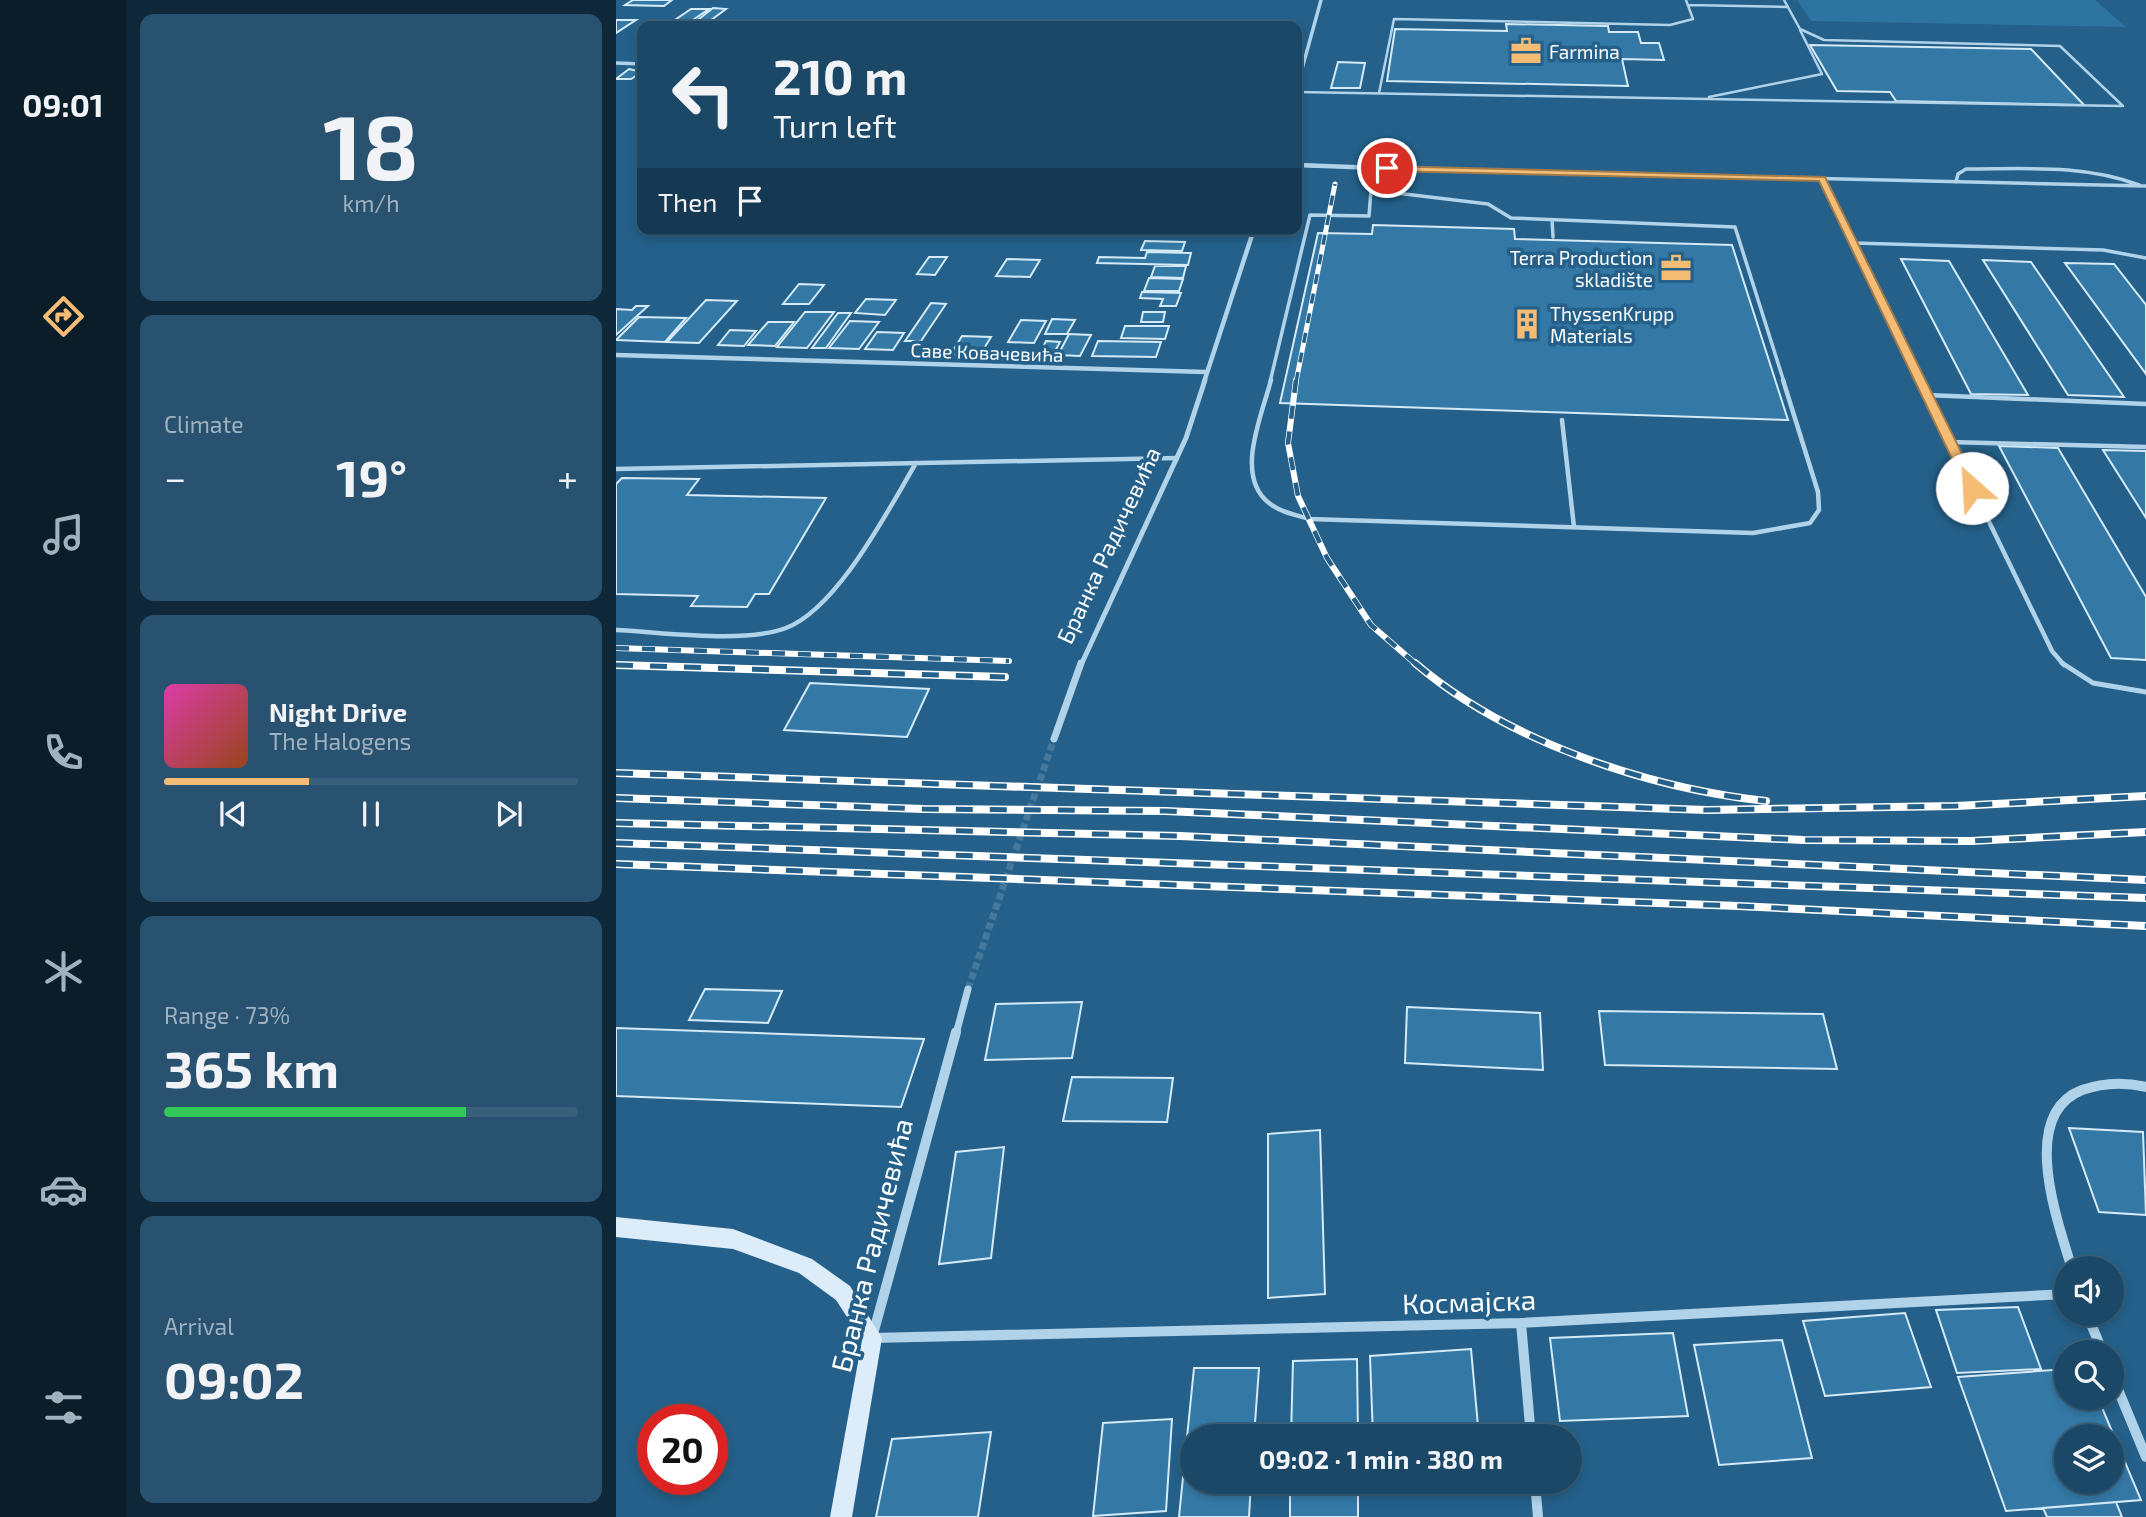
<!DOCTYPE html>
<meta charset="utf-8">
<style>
body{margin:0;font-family:"Exo 2",sans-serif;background:#285270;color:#f1f3f6;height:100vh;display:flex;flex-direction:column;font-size:26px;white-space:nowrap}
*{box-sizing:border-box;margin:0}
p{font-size:23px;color:#a0b2c0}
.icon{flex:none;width:38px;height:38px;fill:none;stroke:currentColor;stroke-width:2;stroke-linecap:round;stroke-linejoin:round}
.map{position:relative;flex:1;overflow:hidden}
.drawer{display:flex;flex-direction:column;gap:14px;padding:14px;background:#0f2839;width:490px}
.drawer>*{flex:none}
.top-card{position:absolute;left:21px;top:21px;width:665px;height:214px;border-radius:14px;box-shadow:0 4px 10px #0003,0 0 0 2px #39607b;background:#1b4867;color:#f1f3f6;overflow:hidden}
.controls{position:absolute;left:1438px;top:1256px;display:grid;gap:14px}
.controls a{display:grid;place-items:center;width:70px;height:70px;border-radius:50%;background:#1b4867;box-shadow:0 4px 10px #0003,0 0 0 2px #39607b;font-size:35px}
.speed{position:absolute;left:21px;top:1404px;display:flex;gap:14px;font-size:35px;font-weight:700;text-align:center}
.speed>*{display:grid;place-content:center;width:91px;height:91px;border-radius:50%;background:#1b4867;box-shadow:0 4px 10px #0003,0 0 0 2px #39607b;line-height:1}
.speed .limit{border:10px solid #d22;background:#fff;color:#111}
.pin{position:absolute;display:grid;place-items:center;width:60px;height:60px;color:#fff;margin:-30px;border:4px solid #fff;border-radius:50%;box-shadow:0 2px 7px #0007}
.me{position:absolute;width:77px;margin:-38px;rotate:334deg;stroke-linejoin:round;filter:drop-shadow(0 0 5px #0008)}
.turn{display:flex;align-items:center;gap:24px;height:147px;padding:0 21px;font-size:32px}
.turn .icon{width:91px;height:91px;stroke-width:2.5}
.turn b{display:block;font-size:49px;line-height:60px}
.then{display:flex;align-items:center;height:66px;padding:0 21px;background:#0003;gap:14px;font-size:26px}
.big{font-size:52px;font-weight:700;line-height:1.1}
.drawer .card{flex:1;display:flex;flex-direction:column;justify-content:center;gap:10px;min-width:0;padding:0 24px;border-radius:14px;background:#285270}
.drawer .dial{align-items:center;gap:0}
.dial b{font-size:91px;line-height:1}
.song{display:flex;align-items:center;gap:21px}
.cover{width:84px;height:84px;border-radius:10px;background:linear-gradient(135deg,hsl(320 70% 55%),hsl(20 70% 35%))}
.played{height:7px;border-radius:4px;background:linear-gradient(90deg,#f4bc74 35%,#39607b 35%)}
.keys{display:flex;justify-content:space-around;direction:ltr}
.heat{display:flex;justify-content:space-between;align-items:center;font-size:38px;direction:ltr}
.charge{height:10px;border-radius:5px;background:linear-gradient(90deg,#34c759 73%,#39607b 0)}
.trip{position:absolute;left:564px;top:1424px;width:402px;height:70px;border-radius:35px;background:#1b4867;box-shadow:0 4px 10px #0003,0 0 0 2px #39607b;font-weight:700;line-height:70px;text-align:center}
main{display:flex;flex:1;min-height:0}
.tabs{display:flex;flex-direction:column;width:126px;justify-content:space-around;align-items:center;background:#0b1d29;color:#a0b2c0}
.tabs .icon{width:49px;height:49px}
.tabs .active{color:#f4bc74}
.tabs b{font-size:32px;color:#f1f3f6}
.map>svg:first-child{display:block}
.green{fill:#2e74a1}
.building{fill:#3479a6;stroke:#d5eaf7;stroke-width:2;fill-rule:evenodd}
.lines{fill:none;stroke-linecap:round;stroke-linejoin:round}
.street-tunnel{stroke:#45789b;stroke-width:7;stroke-dasharray:7 3.5;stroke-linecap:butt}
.lane-far3{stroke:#b1d3ea;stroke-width:2.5}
.lane-far2{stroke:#b1d3ea;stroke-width:3.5}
.lane-far1{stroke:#b1d3ea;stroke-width:4.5}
.lane{stroke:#b1d3ea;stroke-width:5}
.street-far4{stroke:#b1d3ea;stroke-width:3.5}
.street-far3{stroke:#b1d3ea;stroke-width:4.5}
.street-far2{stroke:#b1d3ea;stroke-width:5}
.street-far1{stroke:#b1d3ea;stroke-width:7}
.street{stroke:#b1d3ea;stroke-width:10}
.secondary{fill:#dcecf8;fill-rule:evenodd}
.rail-far2-casing{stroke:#fff;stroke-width:5}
.rail-far1-casing{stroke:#fff;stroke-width:6}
.rail-casing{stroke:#fff;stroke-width:8}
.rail-far2{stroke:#246089;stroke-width:3.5;stroke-dasharray:10;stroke-linecap:butt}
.rail-far1{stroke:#246089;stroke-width:4.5;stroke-dasharray:13;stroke-linecap:butt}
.rail{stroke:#246089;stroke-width:5;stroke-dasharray:17;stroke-linecap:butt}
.route{fill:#f4bc74;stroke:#9f7a4b;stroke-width:2}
.labels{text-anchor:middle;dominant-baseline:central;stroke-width:7;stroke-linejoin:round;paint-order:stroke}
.far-poi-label{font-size:19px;fill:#fff;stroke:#246089;text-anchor:start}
.far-street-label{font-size:19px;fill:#fff;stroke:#246089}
.street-label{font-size:23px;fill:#fff;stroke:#246089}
.near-street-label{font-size:28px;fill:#fff;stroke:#246089}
</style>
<main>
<nav class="tabs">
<b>09:01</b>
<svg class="icon active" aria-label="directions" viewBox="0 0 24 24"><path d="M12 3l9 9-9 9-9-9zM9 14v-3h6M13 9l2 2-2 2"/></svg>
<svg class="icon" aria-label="music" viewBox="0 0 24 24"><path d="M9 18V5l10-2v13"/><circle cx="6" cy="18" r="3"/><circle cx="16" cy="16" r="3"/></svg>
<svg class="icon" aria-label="phone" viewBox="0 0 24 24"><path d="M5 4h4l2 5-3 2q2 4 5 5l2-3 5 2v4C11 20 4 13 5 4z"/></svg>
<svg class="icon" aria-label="climate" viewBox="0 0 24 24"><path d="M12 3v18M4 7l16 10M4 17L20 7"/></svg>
<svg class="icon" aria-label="car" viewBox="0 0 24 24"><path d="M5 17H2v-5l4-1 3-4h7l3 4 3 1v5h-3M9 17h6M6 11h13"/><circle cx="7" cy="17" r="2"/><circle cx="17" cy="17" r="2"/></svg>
<svg class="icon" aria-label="filters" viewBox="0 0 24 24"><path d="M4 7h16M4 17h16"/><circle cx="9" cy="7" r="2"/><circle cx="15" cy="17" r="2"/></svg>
</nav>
<section class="drawer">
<div class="card dial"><b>18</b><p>km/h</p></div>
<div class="card"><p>Climate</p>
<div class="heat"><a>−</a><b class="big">19°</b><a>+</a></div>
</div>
<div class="card">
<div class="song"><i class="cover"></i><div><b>Night Drive</b><p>The Halogens</p></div></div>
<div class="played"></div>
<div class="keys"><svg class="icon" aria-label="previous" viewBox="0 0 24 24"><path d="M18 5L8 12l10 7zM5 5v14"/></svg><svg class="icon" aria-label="pause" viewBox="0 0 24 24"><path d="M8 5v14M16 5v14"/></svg><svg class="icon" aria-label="next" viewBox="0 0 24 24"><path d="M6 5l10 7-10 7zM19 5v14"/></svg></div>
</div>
<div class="card"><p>Range · 73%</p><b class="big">365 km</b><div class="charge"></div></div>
<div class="card"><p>Arrival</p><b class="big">09:02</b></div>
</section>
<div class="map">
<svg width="1530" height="1517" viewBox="0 0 1530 1517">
<rect width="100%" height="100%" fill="#246089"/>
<path class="green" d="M1181,0h298l31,27 -315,-6z"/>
<path class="building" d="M17,0h39l-8,6 -39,-1z
M97,8l13,1 -23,17h-13z
M75,9h18l-25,17h-18z
M0,20h20l-20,13z
M890,24l102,2 1,6h29l3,11h18l5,17 -42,-1 6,27 -241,-5 8,-52 112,2z
M1194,45l221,4 53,56 -188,-4 -6,-9 -53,-1z
M722,62l27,1 -5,25h-29z
M13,69l13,3 -11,7h-15z
M757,225l141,4 1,10 217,6 56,175 -508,-17 38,-170 54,1z
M529,241l40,1 -3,9 -41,-1z
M531,252l44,1 -3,12 -91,-2 2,-6 46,1z
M313,257h18l-12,18 -18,-1z
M391,259l33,1 -10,17 -34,-1z
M1285,259l48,2 79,134 -57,-1z
M1367,260l48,2 93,135 -56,-2z
M1449,263l49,1 32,41v69z
M539,266h31l-3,12 -32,-1z
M533,278l34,1 -4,12h-35z
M183,284l25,1 -15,19h-26z
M526,292l39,1 -5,13h-16l3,-7 -23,-1z
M250,299l30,1 -11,15 -30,-2z
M90,300l31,1 -38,42 -32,-1z
M315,303l15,1 -25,37h-16z
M20,306h12l-32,29v-26l16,1z
M189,312h29l-27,36 -30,-1z
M527,312h22l-2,10h-22z
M222,313h13l-25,35h-14z
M23,317l47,1 -21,24 -49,-2z
M436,319l23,1 -8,14h-22z
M405,320l25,1 -12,22 -26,-1z
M234,321l29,1 -20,27 -30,-1z
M152,322h26l-19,24 -27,-1z
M509,326h44l-4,13 -44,-1z
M114,330l26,1 -12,15 -26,-1z
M261,332l27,1 -11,17 -28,-1z
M453,334l22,1 -11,21 -22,-1z
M346,336l29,1 -11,18 -29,-1z
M430,341l14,1 -7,13h-14z
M482,341l63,1 -5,15 -64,-1z
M1383,446l59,2 88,149v63l-35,-2z
M1487,450l43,1v67z
M6,478l77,1 -12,16 139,3 -57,96h-14l-8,13 -56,-1 7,-10 -82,-2v-110z
M194,683l119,6 -22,48 -123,-7z
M89,989l77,2 -14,32 -79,-3z
M466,1002l-10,56 -87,2 11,-56z
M791,1007l133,6 3,57 -138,-7z
M983,1011l224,3 14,55 -232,-4z
M0,1028l308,11 -23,68 -285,-11z
M456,1077l101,1 -6,44 -104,-1z
M1453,1128l74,4 3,83 -47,-3z
M704,1130l5,164 -57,4v-164z
M388,1147l-13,111 -52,6 17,-112z
M1402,1307l23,62 -84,4 -21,-63z
M1289,1313l26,74 -106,9 -22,-75z
M1057,1333l15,83 -128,5 -10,-83z
M1166,1340l30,118 -93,7 -25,-120z
M855,1349l8,88h-106l-3,-81z
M741,1359l1,78h-67l2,-76z
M578,1368h65l-5,69h-62v45h59l-2,35h-70z
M1451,1369v29h31l43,102 -135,11 -48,-134zM1451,1437h45v45h-45z
M556,1419l-6,92 -73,5 10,-93z
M375,1432l-13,85h-102l16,-78z
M674,1482h68v35h-68z
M1500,1502l6,15h-75l-4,-9z"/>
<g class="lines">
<path class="street-tunnel" d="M352,989l86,-250"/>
<path class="lane-far3" d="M1072,5l100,2
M681,92l826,14 -63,-60 -236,-6 -24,-11 -16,-29
M763,93l15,-74 276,6 23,-6 -7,-19
M1093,97l113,-23 -22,-44"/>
<path class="lane-far2" d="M753,168l2,22
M789,169l741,17
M1206,179l99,203
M1340,182l2,-8 8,-5c59,0 117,-5 173,16
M755,190l117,14 23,14 224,9 49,155
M936,220l1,17
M1237,243l250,7 43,8
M654,382l40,-167 59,1 2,-26"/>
<path class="lane-far1" d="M655,380c-9,35 -37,96 -2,123 11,9 27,12 40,16l444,14 57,-10 9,-13 -1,-18 -35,-112
M1304,380l132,271 12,14
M1311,395l219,9
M946,420l12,107
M1333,442l197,5
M0,469l561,-11
M0,630c46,2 128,14 170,-2 52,-20 102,-118 130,-165"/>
<path class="lane" d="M1446,663l31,20 53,9"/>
<path class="street-far4" d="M0,63l26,1
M681,87l24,-87
M681,165l26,1"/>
<path class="street-far3" d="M681,165l108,4
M0,355l590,17
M588,382l50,-153"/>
<path class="street-far2" d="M465,665l105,-227 19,-58"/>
<path class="street-far1" d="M438,739l27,-76
M340,1034l12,-45"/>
<path class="street" d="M340,1032l-84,306 649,-15 546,-29
M1456,1269c-14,-47 -54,-154 10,-179 20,-7 43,-8 64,-3
M1471,1314l16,39
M905,1323l10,114
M1496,1375l34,82
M919,1482l3,35"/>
<path class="secondary" d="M0,1217l117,12 79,30 38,27 32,52 -30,179h-22l32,-177 -26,-40 -37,-27 -66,-24 -117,-12z"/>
<g class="rail-far2-casing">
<path id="rail-far2" d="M680,382l39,-198"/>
</g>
<g class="rail-far1-casing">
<path id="rail-far1" d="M680,380l-8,63 10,53 29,62 44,67 46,40
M0,648l393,13"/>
</g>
<g class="rail-casing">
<path id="rail" d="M799,663c91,78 232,125 351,138
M0,665l389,12
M0,773l1091,37 249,-4 190,-10
M0,798l307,11 242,2 638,29 168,1 175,-9
M0,823l564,13 966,44
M0,843l1530,55
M0,864l1122,42 408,20"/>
</g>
<use href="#rail-far2" class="rail-far2"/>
<use href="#rail-far1" class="rail-far1"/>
<use href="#rail" class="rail"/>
</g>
<path class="route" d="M768,166l441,11 154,311 -7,4 -6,-4 -147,-307 -432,-10z"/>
<defs>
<g id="office-bare" transform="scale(2.415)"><path d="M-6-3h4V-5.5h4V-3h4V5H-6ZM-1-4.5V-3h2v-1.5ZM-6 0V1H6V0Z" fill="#f4bc74" stroke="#246089" stroke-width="2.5" paint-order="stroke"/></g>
<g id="building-bare" transform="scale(2.415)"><path d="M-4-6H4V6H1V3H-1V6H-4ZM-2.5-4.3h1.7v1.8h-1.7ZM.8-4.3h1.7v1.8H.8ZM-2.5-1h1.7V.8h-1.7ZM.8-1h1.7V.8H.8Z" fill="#f4bc74" stroke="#246089" stroke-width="2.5" paint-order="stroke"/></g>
</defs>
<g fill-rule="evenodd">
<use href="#office-bare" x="910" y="51"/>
<use href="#office-bare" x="1060" y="268"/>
<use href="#building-bare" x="911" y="324"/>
</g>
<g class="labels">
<g class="far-poi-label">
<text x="933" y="51">Farmina</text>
<text x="1037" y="257" text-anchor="end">Terra Production<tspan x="1037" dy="22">skladište</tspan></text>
<text x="934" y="313">ThyssenKrupp<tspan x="934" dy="22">Materials</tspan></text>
</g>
<g class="far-street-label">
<text transform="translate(371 352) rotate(2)">Саве Ковачевића</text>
</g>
<g class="street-label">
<text transform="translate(492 545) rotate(-65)">Бранка Радичевића</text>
</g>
<g class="near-street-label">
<text transform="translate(255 1245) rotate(-76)">Бранка Радичевића</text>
<text transform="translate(853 1301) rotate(-2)">Космајска</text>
</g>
</g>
</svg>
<div class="controls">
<a><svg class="icon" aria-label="sound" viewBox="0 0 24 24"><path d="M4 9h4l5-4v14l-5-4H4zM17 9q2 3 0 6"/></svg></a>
<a><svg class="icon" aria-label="search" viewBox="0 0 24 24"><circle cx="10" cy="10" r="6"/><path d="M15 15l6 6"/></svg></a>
<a><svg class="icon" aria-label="layers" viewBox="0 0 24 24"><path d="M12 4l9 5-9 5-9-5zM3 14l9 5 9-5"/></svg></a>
</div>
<div class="speed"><div class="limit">20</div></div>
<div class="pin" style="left:771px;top:168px;background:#d93025"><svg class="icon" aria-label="arrive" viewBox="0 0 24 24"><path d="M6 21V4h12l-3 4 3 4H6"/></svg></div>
<svg class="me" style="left:1356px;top:488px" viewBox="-20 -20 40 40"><circle r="19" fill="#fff"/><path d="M0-13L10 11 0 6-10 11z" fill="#f4bc74"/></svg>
<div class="trip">09:02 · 1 min · 380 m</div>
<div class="top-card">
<div class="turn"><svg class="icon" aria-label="left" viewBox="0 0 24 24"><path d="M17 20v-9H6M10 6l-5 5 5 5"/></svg><div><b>210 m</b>Turn left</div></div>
<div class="then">Then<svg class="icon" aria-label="arrive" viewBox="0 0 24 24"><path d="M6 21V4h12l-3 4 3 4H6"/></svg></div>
</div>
</div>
</main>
